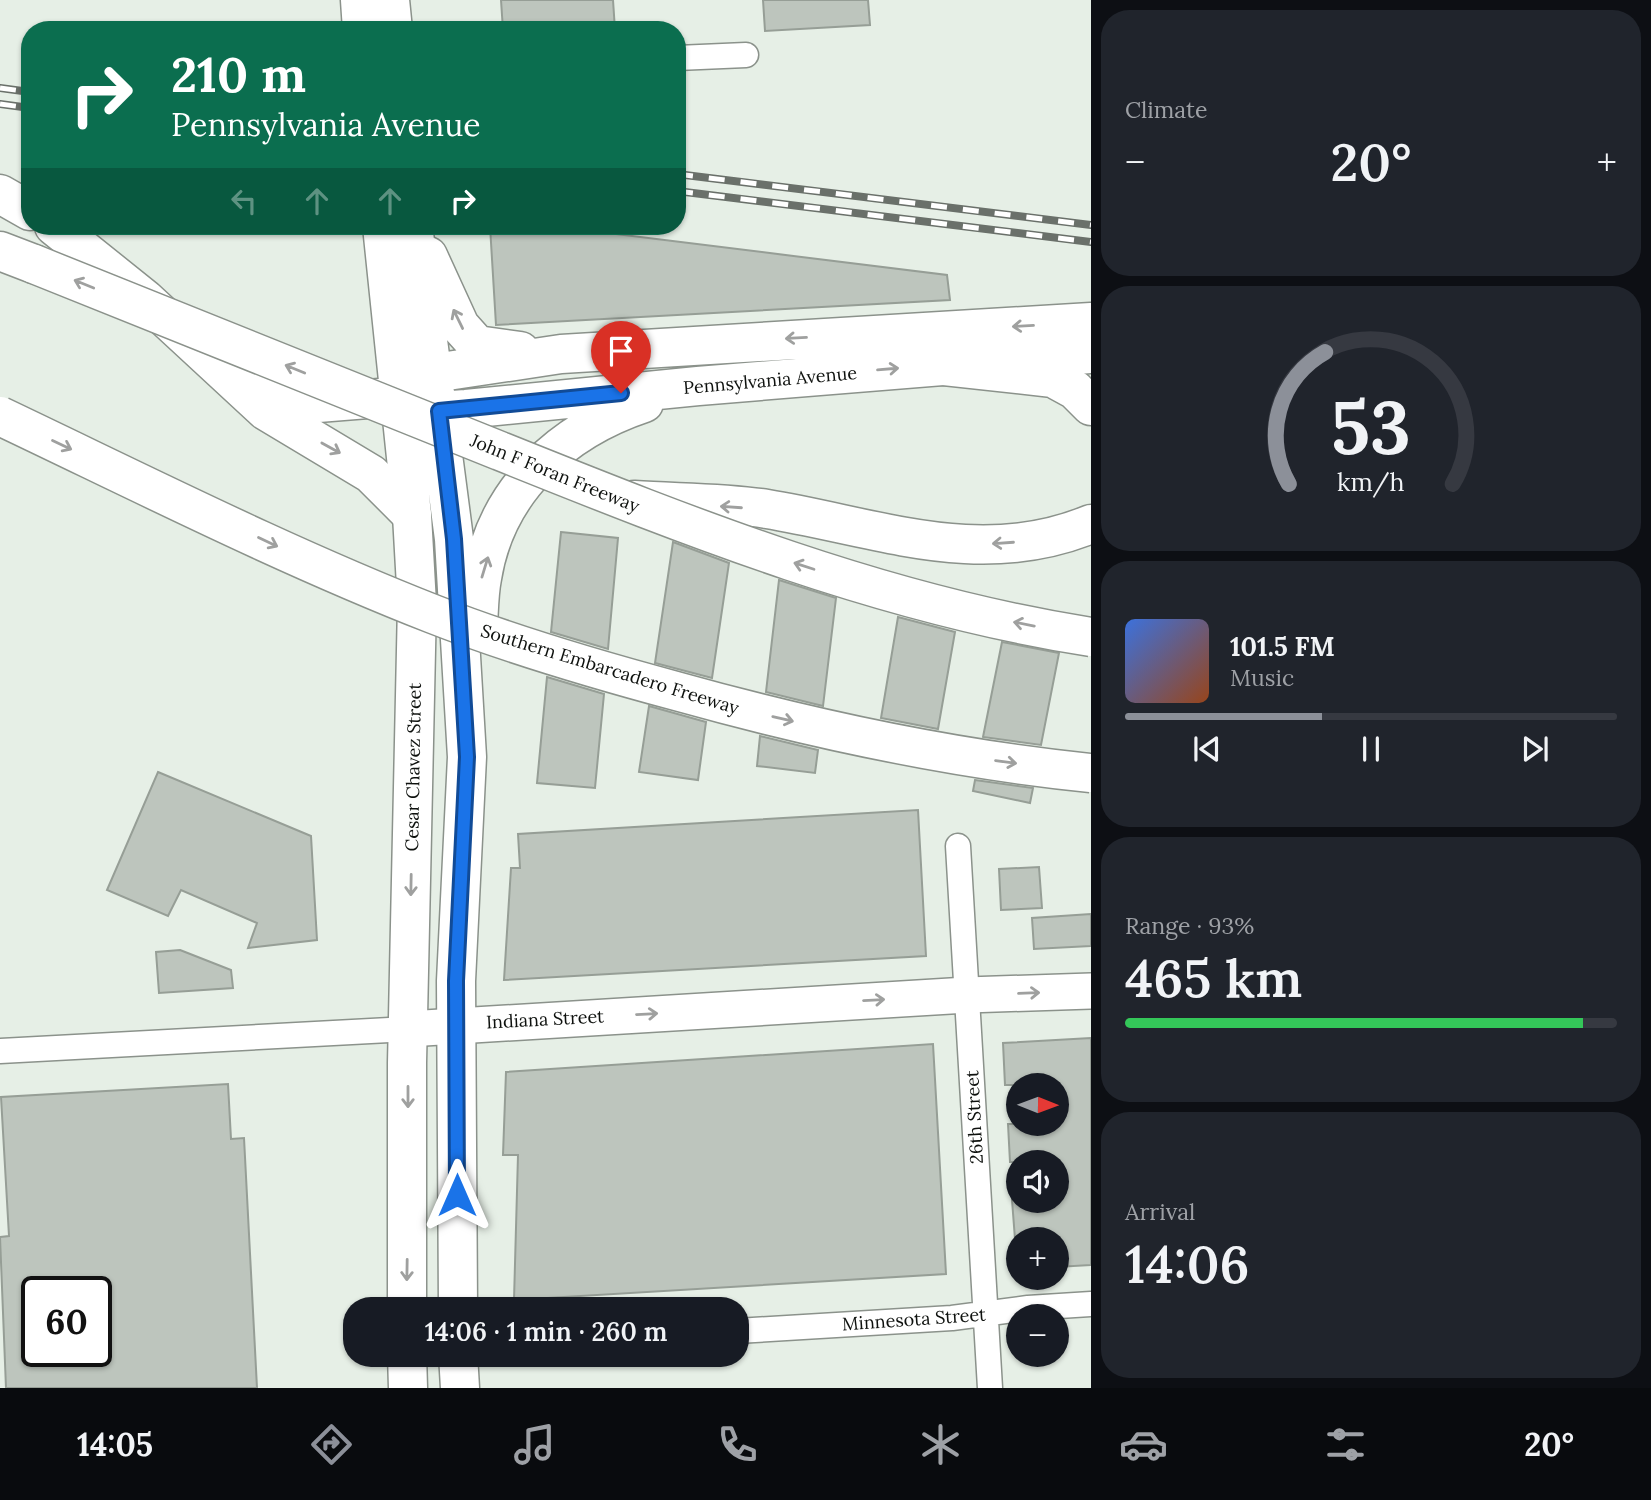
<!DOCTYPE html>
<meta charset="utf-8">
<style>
body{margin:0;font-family:Lora,serif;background:#20242c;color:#f1f3f6;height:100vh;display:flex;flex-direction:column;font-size:26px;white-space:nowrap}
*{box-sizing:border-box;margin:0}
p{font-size:23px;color:#9ea1a6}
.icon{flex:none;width:38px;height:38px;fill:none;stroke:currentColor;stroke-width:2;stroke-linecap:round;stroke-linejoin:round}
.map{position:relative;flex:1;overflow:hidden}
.drawer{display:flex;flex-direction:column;gap:10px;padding:10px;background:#0d0f14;width:560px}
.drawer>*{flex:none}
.banner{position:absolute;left:21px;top:21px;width:665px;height:214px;border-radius:28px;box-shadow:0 2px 5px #0004;background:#0b6e4f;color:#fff;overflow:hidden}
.needle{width:46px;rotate:91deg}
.controls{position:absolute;left:1006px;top:1073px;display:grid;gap:14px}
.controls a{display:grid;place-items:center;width:63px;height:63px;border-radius:50%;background:#171b24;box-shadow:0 2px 5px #0004;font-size:35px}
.speed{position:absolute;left:21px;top:1276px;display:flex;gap:14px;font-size:35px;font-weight:700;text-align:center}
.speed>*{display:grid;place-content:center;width:91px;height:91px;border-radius:50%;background:#171b24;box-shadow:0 2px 5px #0004;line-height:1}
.speed .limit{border:4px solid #111;border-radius:10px;background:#fff;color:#111}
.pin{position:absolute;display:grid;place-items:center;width:60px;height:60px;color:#fff;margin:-72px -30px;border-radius:50% 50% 50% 0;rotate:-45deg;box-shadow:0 0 7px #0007}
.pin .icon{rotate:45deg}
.me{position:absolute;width:77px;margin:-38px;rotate:0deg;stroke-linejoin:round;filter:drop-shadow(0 0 5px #0008)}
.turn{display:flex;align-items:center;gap:24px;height:147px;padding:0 35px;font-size:32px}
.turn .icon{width:91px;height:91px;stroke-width:2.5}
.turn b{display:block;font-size:49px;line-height:60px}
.lanes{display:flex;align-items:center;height:66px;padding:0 35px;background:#0003;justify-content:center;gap:35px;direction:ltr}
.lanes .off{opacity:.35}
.big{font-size:52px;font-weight:600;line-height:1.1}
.drawer .card{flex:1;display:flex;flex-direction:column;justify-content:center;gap:10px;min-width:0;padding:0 24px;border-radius:28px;background:#20242c}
.drawer .dial{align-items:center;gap:0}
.dial svg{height:182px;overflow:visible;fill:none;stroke:#363941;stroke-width:7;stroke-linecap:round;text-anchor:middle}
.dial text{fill:#f1f3f6;stroke:none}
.song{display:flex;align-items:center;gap:21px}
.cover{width:84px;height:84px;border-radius:10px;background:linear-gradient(135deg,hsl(220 70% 55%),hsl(20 70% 35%))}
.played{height:7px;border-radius:4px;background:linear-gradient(90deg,#8c9099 40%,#363941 40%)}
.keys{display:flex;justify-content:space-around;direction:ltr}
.heat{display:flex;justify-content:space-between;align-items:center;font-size:38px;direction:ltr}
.charge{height:10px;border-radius:5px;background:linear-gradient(90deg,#34c759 93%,#363941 0)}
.trip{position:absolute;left:343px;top:1297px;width:406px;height:70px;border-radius:28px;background:#171b24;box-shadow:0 2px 5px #0004;font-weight:600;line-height:70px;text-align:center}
.tab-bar{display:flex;height:112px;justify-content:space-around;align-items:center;background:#090b0e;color:#9ea1a6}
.tab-bar .icon{width:49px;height:49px}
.tab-bar .active{color:#8c9099}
.tab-bar b{font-size:32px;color:#f1f3f6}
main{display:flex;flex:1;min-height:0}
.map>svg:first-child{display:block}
.building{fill:#bdc5bd;stroke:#969e96;stroke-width:2;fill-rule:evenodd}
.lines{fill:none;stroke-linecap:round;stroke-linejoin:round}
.street-casing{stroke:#8b928b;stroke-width:27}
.secondary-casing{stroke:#8b928b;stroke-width:38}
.primary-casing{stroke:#8b928b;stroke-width:41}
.highway-casing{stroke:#8b928b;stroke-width:41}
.street{stroke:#fff;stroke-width:24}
.secondary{stroke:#fff;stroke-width:35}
.primary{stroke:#fff;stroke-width:38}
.highway{stroke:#fff;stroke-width:38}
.rail-casing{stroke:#6a706a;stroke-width:8}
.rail{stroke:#fff;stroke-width:5;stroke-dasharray:16;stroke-linecap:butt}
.highway-bridge-casing{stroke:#8b928b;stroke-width:41;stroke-linecap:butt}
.highway-bridge{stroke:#fff;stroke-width:38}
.oneway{stroke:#9fa09f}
.route-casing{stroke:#114b97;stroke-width:18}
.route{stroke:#1a73e8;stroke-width:12}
.labels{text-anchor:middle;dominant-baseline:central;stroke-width:5;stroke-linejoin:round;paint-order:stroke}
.street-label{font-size:18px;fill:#0e110e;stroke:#fff}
</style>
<main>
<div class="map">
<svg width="1091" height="1388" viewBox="0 0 1091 1388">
<rect width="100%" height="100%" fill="#e6efe6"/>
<path class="building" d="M501,0h112l2,30h-112z
M763,0h105l2,25 -105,6z
M490,226h61l396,49 3,25 -454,25z
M561,532l57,6 -10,111 -57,-17z
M673,542l56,21 -17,115 -57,-15z
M779,580l57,18 -13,108 -57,-14z
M898,617l57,15 -17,97 -57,-11z
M1002,642l57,11 -18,92 -58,-8z
M547,677l57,17 -9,94 -58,-5z
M649,706l57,16 -8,58 -59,-8z
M760,736l58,14 -3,23 -58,-7z
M158,772l153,64 6,104 -69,8 9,-25 -76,-33 -13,26 -61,-26z
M975,780l58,8 -3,15 -57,-12z
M918,810l8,146 -422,24 7,-112h9l-2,-34z
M1039,867l3,41 -41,2 -2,-41z
M1091,914v32l-57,3 -2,-31z
M180,950l51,20 2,18 -74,5 -3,-41z
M1091,1038v227l-34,2v-28h-42l-3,-39h45v-38h-47l-2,-38h49v-39h-52l-2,-42z
M933,1044l13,230 -432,26 4,-145h-15l3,-83z
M228,1084l3,55 13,-1 13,250h-251l-6,-151 9,-1 -8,-139zM37,1292h59v59h-59z"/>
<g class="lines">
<g class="street-casing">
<path id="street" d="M677,58l69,-3
M958,846l32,542
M0,1051l408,-22
M737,1331l215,-13 76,-10 63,-4"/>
</g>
<g class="secondary-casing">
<path id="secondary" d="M408,1029l559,-34 124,-4"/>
</g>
<g class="primary-casing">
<path id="primary" d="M360,0l2,30
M390,0l3,30
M382,226l30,289 5,89 -10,459v246
M413,226l41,313 13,218 -11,224 2,328
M428,256l32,70 17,19 43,6
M412,388l22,-15 127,-19 530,-32
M414,402l25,9 27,-2 232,-23 393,-32
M478,626c1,-16 1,-33 4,-48 14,-89 81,-148 162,-175
M407,1354l1,34
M458,1354l2,34"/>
</g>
<g class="highway-casing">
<path id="highway" d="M0,194l30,17
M54,226l91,73 121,112 105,63 41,41
M0,251l34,13
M935,365l118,13 22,12 16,16
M247,385l71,18 62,-5
M634,500c44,3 90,2 133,9 110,18 213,61 324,15"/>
</g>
<use href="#street" class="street"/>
<use href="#secondary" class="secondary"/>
<use href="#primary" class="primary"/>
<use href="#highway" class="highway"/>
<g class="rail-casing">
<path id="rail" d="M0,88l30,4
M0,104l30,4
M677,174l414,51
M677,191l414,51"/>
</g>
<use href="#rail" class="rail"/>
<g class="highway-bridge-casing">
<path id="highway-bridge" d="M34,264c156,63 311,125 466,187 192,77 385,154 591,186
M0,416c143,68 285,140 433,198 79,31 161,55 243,77 136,38 275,68 415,82"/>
</g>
<use href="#highway-bridge" class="highway-bridge"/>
</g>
<defs><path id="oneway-shaft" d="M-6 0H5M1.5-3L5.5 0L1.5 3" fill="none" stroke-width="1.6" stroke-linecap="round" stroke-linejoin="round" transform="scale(1.75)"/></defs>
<g class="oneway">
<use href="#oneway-shaft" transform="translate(84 284) rotate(-158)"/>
<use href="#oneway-shaft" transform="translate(458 319) rotate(-116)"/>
<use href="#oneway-shaft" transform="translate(1023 326) rotate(177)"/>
<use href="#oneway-shaft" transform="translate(796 338) rotate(177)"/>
<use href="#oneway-shaft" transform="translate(295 369) rotate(-158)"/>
<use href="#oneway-shaft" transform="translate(888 369) rotate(-5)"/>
<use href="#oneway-shaft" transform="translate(62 445) rotate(25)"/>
<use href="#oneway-shaft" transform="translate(331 448) rotate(29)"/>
<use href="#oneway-shaft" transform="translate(731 507) rotate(-176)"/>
<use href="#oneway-shaft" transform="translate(268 542) rotate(25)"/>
<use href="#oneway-shaft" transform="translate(1003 543) rotate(176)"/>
<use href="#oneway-shaft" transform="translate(804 566) rotate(-162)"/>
<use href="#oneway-shaft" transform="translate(485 567) rotate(-73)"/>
<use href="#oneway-shaft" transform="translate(1024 624) rotate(-169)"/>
<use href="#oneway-shaft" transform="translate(783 719) rotate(13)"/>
<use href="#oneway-shaft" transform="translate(1006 762) rotate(8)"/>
<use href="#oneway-shaft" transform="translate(411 885) rotate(91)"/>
<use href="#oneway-shaft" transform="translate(1029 993) rotate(-2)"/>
<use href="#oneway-shaft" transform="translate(874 1000) rotate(-3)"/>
<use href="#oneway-shaft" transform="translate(647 1014) rotate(-3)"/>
<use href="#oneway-shaft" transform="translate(408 1097) rotate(90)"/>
<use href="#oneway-shaft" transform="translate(407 1270) rotate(91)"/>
</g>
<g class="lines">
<g class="route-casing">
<path id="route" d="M457,1195l-1,-214 11,-224 -13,-218 -15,-128 182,-18"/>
</g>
<use href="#route" class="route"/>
</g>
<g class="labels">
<g class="street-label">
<text transform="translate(770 380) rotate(-5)">Pennsylvania Avenue</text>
<text transform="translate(555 473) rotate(22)">John F Foran Freeway</text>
<text transform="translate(610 669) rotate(17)">Southern Embarcadero Freeway</text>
<text transform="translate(413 767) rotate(-89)">Cesar Chavez Street</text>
<text transform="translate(545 1019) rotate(-3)">Indiana Street</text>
<text transform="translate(974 1117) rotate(-93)">26th Street</text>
<text transform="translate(914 1319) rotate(-4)">Minnesota Street</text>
</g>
</g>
</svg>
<div class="controls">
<a><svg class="needle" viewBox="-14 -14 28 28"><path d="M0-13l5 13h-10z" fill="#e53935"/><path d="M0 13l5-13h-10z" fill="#9ea1a6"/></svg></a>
<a><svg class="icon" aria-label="sound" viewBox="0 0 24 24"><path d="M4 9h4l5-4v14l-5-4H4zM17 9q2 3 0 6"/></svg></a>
<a>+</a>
<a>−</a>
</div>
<div class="speed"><div class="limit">60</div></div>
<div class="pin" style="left:621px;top:393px;background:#d93025"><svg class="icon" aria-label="arrive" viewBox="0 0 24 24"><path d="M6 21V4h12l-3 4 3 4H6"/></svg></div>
<svg class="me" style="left:457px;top:1195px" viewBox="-20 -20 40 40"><path d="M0-17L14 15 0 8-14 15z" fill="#1a73e8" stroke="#fff" stroke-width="4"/></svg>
<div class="trip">14:06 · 1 min · 260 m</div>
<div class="banner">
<div class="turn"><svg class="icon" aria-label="right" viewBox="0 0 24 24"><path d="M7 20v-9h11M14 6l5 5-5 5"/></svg><div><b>210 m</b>Pennsylvania Avenue</div></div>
<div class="lanes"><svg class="icon off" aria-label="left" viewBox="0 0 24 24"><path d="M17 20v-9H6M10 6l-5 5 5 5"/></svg><svg class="icon off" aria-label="ahead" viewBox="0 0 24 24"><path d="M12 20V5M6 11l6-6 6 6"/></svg><svg class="icon off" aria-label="ahead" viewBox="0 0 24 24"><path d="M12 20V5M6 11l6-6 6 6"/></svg><svg class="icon" aria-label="right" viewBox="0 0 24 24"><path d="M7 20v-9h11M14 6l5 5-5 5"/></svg></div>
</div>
</div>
<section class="drawer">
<div class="card"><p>Climate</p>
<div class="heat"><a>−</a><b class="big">20°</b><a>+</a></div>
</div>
<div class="card dial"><svg viewBox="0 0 100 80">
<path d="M14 69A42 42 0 1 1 86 69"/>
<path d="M14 69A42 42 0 0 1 30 11" stroke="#8c9099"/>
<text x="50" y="56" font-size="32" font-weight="700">53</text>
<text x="50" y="72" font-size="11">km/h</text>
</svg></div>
<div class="card">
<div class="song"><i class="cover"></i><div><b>101.5 FM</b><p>Music</p></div></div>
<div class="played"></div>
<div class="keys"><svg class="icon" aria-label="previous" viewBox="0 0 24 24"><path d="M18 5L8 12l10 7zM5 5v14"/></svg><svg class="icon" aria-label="pause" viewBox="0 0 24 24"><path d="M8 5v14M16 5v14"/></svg><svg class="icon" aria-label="next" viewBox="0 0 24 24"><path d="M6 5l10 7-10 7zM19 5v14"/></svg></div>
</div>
<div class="card"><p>Range · 93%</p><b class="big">465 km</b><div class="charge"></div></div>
<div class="card"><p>Arrival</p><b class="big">14:06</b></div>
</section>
</main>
<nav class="tab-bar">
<b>14:05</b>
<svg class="icon active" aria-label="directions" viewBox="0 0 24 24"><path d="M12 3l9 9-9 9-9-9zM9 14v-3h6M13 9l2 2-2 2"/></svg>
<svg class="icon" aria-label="music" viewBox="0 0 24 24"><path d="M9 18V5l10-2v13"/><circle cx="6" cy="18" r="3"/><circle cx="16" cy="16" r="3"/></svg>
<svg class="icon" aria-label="phone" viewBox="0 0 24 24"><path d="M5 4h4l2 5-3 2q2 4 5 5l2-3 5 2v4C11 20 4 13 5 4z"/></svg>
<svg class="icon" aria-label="climate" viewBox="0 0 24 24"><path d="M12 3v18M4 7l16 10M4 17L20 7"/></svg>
<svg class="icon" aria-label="car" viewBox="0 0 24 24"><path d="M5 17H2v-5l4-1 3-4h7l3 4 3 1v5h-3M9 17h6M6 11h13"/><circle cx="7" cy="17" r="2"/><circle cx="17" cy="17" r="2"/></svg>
<svg class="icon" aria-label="filters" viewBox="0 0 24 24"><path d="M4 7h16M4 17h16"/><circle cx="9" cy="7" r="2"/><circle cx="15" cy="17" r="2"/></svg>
<b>20°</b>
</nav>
